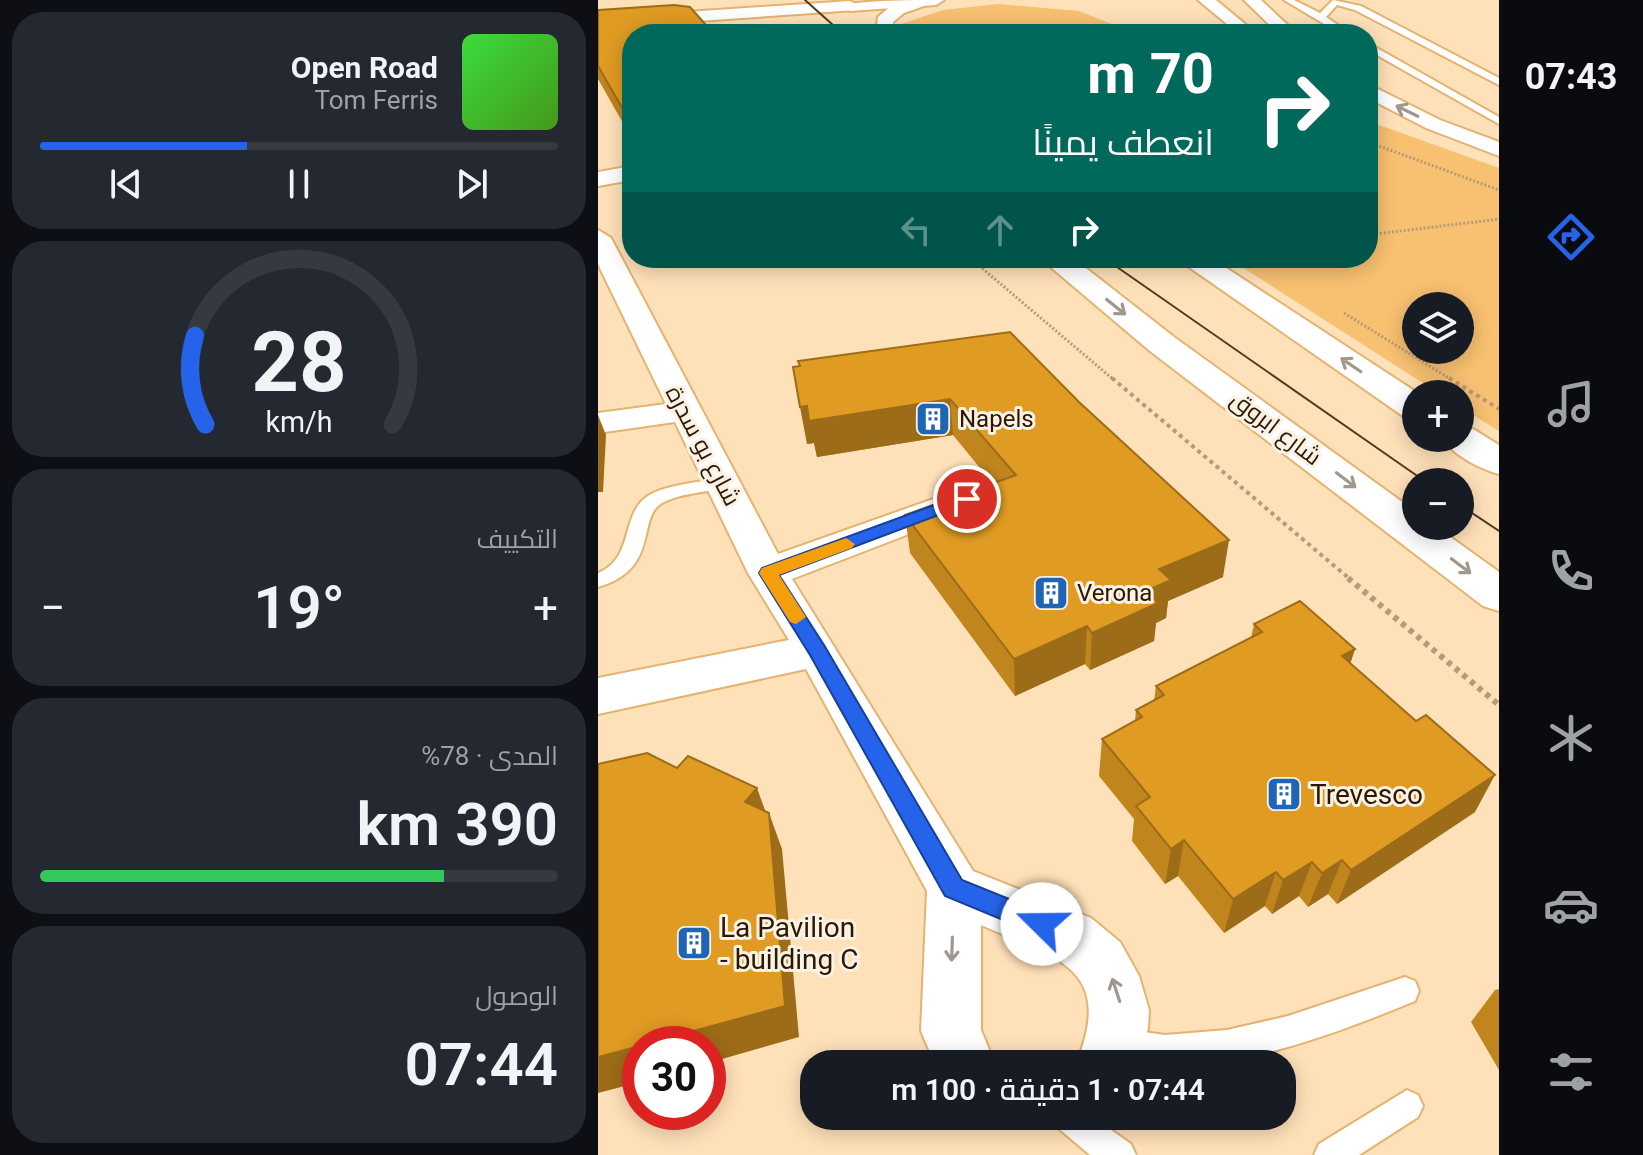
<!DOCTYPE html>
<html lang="ar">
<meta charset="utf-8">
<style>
body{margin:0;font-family:Roboto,Cairo,sans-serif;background:#242831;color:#f1f3f6;direction:rtl;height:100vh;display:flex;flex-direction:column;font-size:30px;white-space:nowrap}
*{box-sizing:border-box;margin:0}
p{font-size:26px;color:#9ea1a6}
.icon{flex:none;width:44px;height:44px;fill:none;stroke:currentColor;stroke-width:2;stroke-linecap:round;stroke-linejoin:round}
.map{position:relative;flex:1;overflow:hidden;direction:ltr}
.drawer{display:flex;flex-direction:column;gap:12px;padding:12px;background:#0d0f14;width:598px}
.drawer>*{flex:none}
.hud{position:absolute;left:24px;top:24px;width:756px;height:244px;border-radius:32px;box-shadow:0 4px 20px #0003;direction:rtl;background:#00695c;color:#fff;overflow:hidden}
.tools{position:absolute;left:804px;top:292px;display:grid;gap:16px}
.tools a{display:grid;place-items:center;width:72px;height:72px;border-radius:50%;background:#171b24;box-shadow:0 4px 20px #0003;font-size:40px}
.speed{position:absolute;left:24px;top:1026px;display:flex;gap:16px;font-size:40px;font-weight:700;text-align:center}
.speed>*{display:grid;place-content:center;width:104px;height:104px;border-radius:50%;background:#171b24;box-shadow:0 4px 20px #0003;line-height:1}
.speed .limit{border:12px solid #d22;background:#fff;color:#111}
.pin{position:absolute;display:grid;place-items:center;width:68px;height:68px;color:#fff;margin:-34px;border:4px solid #fff;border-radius:50%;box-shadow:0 2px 8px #0007}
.me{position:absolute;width:88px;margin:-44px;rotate:292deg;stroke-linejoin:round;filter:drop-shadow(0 0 6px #0008)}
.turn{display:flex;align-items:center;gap:28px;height:168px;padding:0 32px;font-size:36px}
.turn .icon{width:104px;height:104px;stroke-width:2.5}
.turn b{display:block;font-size:56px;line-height:68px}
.lanes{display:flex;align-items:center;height:76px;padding:0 32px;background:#0003;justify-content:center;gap:40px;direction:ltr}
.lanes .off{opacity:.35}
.big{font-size:60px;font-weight:600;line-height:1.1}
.drawer .tile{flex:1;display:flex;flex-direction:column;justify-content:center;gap:12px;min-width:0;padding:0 28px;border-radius:32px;background:#242831}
.drawer .dial{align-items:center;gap:0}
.dial svg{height:208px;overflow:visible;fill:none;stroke:#363941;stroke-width:7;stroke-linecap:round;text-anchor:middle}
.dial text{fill:#f1f3f6;stroke:none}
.song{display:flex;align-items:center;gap:24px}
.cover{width:96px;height:96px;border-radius:12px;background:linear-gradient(135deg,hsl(120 70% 55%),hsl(100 70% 35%))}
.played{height:8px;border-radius:4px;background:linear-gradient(90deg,#2563eb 40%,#363941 40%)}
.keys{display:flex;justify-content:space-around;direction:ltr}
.heat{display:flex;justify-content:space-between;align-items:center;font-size:44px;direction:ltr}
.charge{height:12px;border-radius:6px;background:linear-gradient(90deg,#34c759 78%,#363941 0)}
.trip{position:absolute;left:202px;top:1050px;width:496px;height:80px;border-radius:32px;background:#171b24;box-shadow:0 4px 20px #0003;font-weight:600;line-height:80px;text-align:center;direction:rtl}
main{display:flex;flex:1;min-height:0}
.tabs{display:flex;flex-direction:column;width:144px;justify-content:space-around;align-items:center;background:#090b0e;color:#9ea1a6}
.tabs .icon{width:56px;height:56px}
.tabs .selected{color:#2563eb}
.tabs b{font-size:36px;color:#f1f3f6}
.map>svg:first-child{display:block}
.green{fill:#f8c071;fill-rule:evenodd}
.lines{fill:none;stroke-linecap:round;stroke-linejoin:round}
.service-casing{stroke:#e4b370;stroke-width:4}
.minor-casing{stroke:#e4b370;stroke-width:4}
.tertiary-casing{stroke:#e4b370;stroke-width:4}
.path-far2{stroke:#b59b78;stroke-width:3;stroke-dasharray:2 2;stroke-linecap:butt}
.path-far1{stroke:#b59b78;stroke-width:4;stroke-dasharray:4 4;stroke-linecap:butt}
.path{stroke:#b59b78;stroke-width:6;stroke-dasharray:5 5;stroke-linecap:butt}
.service{fill:#fff;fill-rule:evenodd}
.minor{fill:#fff;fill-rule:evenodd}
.tertiary{fill:#fff;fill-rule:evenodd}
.tram{stroke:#503b20;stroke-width:2}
.wall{fill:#c1851e}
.shaded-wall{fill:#9d6c18}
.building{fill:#e09b23;stroke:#9d6c18;stroke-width:2}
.oneway{stroke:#a0988c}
.route{fill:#2563eb;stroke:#184099;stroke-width:2}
.slow{fill:#f59e0b}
.labels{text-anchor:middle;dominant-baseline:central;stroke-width:6;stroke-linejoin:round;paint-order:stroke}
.poi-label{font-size:24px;fill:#2c1900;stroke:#fbf1e4;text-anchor:start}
.street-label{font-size:24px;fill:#2c1900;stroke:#fbf1e4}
.near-poi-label{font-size:28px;fill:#2c1900;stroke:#fbf1e4;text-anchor:start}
</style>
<main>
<nav class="tabs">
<b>07:43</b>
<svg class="icon selected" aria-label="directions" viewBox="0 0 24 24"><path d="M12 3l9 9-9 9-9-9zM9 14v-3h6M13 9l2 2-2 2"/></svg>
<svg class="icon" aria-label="music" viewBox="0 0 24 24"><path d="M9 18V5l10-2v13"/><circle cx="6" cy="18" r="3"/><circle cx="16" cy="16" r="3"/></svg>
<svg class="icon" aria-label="phone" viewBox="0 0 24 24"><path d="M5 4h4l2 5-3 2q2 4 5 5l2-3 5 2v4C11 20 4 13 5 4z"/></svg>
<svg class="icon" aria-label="climate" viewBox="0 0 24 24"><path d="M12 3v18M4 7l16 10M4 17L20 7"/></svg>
<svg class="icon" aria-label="car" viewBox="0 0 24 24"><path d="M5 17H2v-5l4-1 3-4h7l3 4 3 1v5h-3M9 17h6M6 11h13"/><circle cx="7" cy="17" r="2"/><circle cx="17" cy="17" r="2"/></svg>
<svg class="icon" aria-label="filters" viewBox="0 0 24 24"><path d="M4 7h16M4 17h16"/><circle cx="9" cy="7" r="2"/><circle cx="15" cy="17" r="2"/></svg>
</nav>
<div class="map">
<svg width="901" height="1155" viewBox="0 0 901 1155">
<rect width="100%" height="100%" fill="#ffe1b9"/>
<path class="green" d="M400,4l81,7 58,23h-231l-11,-8 48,-16z
M770,121l131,47v263l-39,-24v-13h-20l-212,-136h140zM818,306h44v44h-44z"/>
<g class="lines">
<g class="service-casing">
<path id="service" d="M686,0h10l26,13 13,-13 28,6 138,72v7l-144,-75 -18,-5 -11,12 25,17h-10z
M770,43l131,74v7l-131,-74z
M125,477l6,2 3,4 -3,4c-20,5 -49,6 -67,16 -26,15 -1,66 -64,84v-14c37,-15 22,-59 50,-77 16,-11 55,-14 75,-19z
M807,977l10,4 4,10 -4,10c-82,34 -222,89 -310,53l-4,-11 4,-11 11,-4 49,7 62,-5 61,-14z
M809,1090l11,5 5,11 -5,11 -59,38h-45l5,-11z
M454,1116h39l40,28 5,11h-46l-33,-28z"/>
</g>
<g class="minor-casing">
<path id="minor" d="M346,0l-8,5 -86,6 -8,-5c15,-6 80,-6 102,-6z
M600,0h18l41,34h-18z
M646,0h17l36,34h-18z
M770,84l72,36 59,22v14l-73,-28 -58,-30z
M34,166v14l-34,6v-14z
M0,230l13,8 167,316 178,-63 13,4 5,8 -5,8 -177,68 181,292 118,47 29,24 19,34 10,34 -1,18 -11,36h-61c40,-97 -20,-106 -95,-139v105l14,34h-60l-14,-33 6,-140 -121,-222 -208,45v-36l191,-38 -41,-67 -73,-151 -77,11v-20l68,-9 -68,-140z"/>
</g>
<g class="tertiary-casing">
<path id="tertiary" d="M315,0l25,1 -34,12 -11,9 1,12h-18l2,-17 14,-12z
M252,1l9,5 -3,4 -258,18v-10z
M442,258h33l101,79 242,175v14h19l64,46v39l-16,-5 -333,-255z
M578,258h35l208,136h-3v25l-13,-3z
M862,426l13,3 26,16v29c-19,-5 -46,-19 -57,-36h18z"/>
</g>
<path class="path-far2" d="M770,142l131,48
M770,235l131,-16
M372,258l144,122
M746,313l108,67"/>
<path class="path-far1" d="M514,378l239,202
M851,378l50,31"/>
<path class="path" d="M750,578l151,127"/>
<use href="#service" class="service"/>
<use href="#minor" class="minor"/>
<use href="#tertiary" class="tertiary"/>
<path class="tram" d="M207,0l38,34
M506,258l322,224
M862,505l39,26"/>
</g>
<path class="wall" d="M0,10l34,24v105l-34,-60z
M412,332l213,245 -55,24 -2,17 -10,5 -2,18 -64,29 -5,-6 -70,32 -105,-143 -5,-38 88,-31 -40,-49 -136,22 -3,-14 -7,1z
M656,624l101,25 -5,14 125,149 -138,92 -9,-10 -20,13 -9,-11 -27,18 -7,-8 -41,27 -46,-57 -13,8 -33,-43 2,-22 -35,-43 3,-37 33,-18 1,-11 18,-9 2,-15 95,-48z
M901,989v81l-28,-48 24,-32z"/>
<path class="shaded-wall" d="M352,399l3,36 -136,22 -3,-14 -7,1 -7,-37z
M0,415l8,20 -3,57h-5z
M631,540l-6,37 -55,24 -2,17 -10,5 -2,18 -64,29 2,-37 54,-42 13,-22z
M489,626l-2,38 -70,32 -1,-37z
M757,649l-12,37 -1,-30z
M897,775l-20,37 -138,92 14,-34z
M159,788l13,36 -1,-11 13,36 17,188 -91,26v-19h-62l99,-242z
M586,840l-6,36 -13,8 6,-35z
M744,860l-14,34 -20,13 14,-34z
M714,862l-13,34 -27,18 11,-34z
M678,872l-11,34 -41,27 9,-34z
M42,1046v36l-42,11v-36z"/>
<path class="building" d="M76,5l16,2 24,27h-82v91l-34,-59v-56z
M412,332l69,70 150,138 -70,29 12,11 -25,11 12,12 -66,30 -5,-7 -73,33 -109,-144 111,-40 -66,-76 -141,22 -2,-15 -7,1 -7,-40 7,-1 -2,-5z
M702,601l55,48 -13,7 74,65 10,-6 69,60 -144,95 -9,-10 -20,13 -10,-11 -29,18 -7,-8 -43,27 -49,-59 -13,9 -35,-43 14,-9 -48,-58 40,-22 -6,-7 28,-15 -8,-9 106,-54 -8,-8z
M49,753l30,15 11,-12 69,32 -12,14 24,11 16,193 -139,38h-6v2l-42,11v-293z"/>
<defs><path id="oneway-shaft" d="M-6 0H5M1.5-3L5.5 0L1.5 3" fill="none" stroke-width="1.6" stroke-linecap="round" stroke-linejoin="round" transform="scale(2)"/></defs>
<g class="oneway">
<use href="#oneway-shaft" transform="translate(809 111) rotate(-154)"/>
<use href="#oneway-shaft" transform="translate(518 307) rotate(39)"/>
<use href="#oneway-shaft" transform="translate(753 365) rotate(-146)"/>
<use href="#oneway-shaft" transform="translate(748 480) rotate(37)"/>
<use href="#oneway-shaft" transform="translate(863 566) rotate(37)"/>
<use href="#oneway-shaft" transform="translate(354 949) rotate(92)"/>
<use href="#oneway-shaft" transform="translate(518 990) rotate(-108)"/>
</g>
<path class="route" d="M369,493l8,6 -2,3 -194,73 45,70 138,235 89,36 3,8 -3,9 -9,3 -97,-40 -135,-241 -51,-82 3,-5z"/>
<path class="slow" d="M248,538l9,6 -3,4 -73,27 27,42 -10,7 -6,-2 -31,-49 3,-5z"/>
<defs>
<g id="building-square" transform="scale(1.8)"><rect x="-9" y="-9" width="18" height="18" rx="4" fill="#1e65b5" stroke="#fbf1e4"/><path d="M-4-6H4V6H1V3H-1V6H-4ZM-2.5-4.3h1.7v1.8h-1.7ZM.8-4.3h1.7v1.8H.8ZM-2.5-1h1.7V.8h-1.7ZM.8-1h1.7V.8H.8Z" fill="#fff"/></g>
</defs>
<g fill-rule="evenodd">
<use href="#building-square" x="335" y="419"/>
<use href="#building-square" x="453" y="593"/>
<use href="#building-square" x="686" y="794"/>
<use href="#building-square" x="96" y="943"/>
</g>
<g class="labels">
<g class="poi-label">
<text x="361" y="419">Napels</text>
<text x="479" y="593">Verona</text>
</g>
<g class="street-label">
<text transform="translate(678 428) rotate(37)">شارع ابروق</text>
<text transform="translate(105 446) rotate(62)">شارع بو سدرة</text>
</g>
<g class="near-poi-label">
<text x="712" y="794">Trevesco</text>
<text x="122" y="927">La Pavilion<tspan x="122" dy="32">- building C</tspan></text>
</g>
</g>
</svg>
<div class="tools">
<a><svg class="icon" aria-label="layers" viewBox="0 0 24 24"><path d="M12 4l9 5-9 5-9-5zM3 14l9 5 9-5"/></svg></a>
<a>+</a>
<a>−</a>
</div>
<div class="speed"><div class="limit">30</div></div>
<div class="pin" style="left:369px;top:499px;background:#d93025"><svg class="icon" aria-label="arrive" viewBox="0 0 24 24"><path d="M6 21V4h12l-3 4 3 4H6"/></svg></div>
<svg class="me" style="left:444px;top:924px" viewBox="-20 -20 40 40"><circle r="19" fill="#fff"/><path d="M0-13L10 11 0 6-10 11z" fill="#2563eb"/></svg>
<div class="trip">07:44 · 1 دقيقة · 100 m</div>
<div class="hud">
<div class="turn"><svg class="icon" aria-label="right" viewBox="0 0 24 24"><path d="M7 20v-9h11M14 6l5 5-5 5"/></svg><div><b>70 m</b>انعطف يمينًا</div></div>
<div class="lanes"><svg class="icon off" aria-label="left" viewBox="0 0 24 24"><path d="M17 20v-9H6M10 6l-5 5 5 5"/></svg><svg class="icon off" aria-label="ahead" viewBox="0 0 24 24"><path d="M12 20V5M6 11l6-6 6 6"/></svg><svg class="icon" aria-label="right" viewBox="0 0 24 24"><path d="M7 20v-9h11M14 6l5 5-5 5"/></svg></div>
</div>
</div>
<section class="drawer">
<div class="tile">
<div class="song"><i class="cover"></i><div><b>Open Road</b><p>Tom Ferris</p></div></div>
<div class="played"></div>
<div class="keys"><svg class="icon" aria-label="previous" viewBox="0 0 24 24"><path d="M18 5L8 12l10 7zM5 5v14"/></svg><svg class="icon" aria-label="pause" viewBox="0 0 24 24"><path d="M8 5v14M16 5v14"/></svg><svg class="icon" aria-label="next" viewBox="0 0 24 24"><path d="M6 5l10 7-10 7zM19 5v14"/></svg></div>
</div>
<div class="tile dial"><svg viewBox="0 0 100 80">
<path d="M14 69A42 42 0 1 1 86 69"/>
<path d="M14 69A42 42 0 0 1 10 35" stroke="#2563eb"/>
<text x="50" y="56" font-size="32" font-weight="700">28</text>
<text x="50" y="72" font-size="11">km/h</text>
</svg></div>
<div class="tile"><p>التكييف</p>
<div class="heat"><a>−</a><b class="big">19°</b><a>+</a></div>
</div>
<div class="tile"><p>المدى · 78%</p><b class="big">390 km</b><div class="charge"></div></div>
<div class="tile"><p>الوصول</p><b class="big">07:44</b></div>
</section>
</main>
